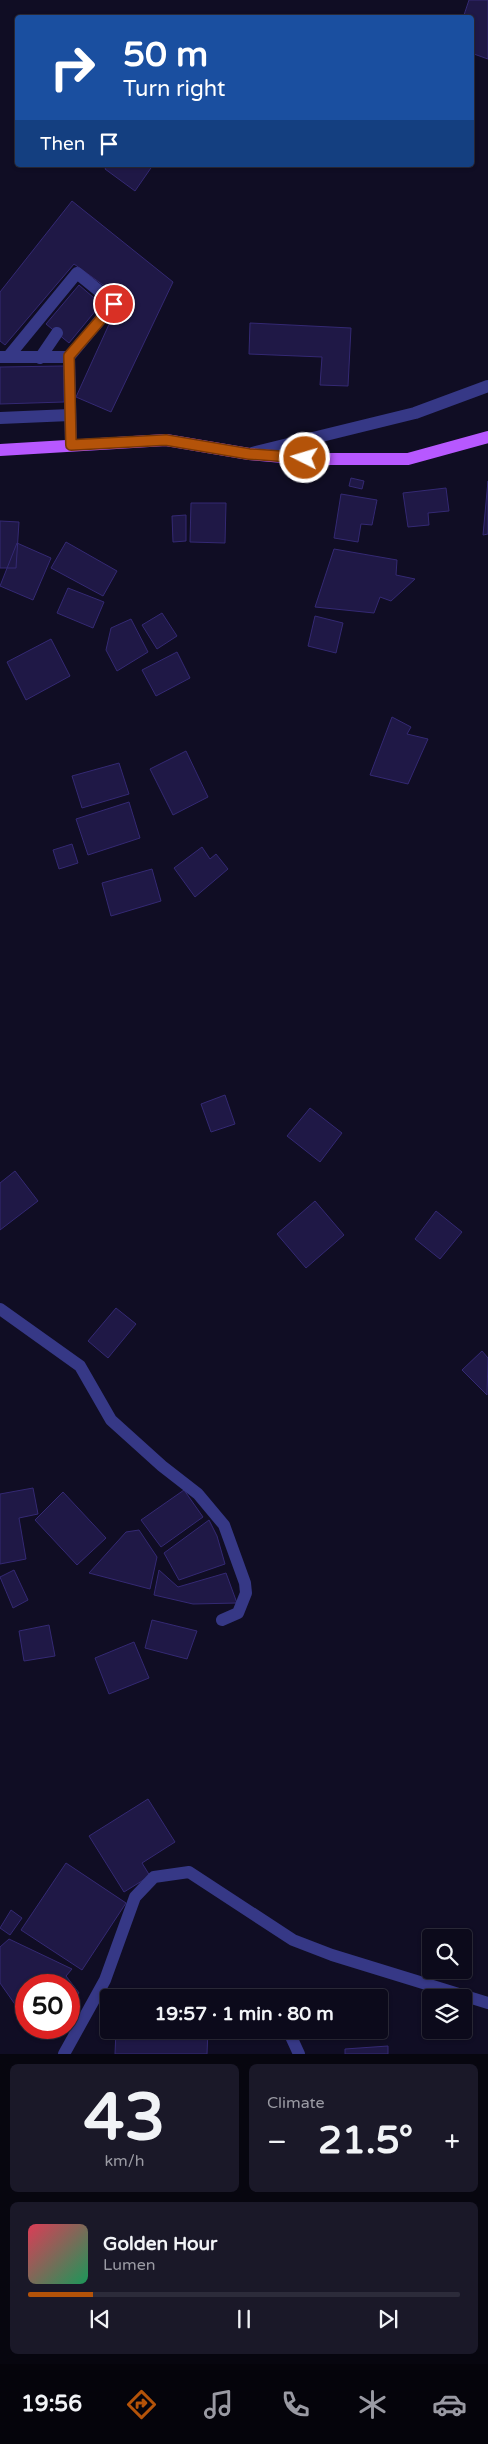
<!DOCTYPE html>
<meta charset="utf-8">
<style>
body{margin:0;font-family:"Varela Round",sans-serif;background:#1a1828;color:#f1f3f6;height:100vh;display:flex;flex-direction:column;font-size:19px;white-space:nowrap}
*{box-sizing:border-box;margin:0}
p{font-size:16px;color:#9a9aa3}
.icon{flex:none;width:28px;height:28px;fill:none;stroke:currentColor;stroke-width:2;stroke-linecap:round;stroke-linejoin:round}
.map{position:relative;height:2054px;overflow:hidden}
.side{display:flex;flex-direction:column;gap:10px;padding:10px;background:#07060f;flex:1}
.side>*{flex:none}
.top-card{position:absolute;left:15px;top:15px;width:459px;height:152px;border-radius:5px;box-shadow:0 1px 4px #0004,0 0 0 1px #2c2b3a;background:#1a4fa0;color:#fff;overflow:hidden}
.buttons{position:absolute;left:422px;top:1929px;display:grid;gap:10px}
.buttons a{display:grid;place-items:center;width:50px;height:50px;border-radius:5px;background:#0c0a1b;box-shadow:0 1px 4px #0004,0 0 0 1px #2c2b3a;font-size:25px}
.speed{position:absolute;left:15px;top:1974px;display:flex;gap:10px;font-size:25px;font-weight:700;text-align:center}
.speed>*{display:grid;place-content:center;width:65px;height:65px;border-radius:50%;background:#0c0a1b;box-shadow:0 1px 4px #0004,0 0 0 1px #2c2b3a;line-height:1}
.speed .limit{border:8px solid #d22;background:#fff;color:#111}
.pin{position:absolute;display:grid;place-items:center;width:42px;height:42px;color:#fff;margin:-21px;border:2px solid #fff;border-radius:50%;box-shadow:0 1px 5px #0007}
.me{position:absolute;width:55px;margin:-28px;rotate:275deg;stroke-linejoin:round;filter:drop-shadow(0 0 4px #0008)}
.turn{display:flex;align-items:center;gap:18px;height:105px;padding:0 25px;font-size:22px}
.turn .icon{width:65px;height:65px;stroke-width:2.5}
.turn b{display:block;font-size:35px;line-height:42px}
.then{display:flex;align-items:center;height:48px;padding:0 25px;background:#0003;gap:10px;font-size:19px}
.big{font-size:38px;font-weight:700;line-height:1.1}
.side .tile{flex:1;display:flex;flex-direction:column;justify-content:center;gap:8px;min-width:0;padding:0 18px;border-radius:8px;background:#1a1828}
.side .dial{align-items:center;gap:0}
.dial b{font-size:65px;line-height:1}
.song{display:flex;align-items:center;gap:15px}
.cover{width:60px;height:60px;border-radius:8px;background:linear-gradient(135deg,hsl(350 70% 55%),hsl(150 70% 35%))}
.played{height:5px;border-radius:2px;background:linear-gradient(90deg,#b45309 15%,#2c2b3a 15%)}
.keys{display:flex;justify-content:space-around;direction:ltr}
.heat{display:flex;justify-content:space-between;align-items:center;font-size:28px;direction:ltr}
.side .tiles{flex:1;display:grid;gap:10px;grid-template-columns:1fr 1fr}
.tile:last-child{grid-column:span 2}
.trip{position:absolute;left:100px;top:1989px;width:288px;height:50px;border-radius:5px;background:#0c0a1b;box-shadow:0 1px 4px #0004,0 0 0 1px #2c2b3a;font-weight:700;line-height:50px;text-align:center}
.dock{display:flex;height:80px;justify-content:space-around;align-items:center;background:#05040b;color:#9a9aa3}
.dock .icon{width:35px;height:35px}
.dock .selected{color:#b45309}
.dock b{font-size:22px;color:#f1f3f6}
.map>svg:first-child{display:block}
.building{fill:#1f1846;stroke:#342973}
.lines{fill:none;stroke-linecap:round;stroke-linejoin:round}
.minor{stroke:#363886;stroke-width:12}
.major{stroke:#b758ff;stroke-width:12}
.route-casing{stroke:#753606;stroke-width:12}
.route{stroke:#b45309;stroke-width:9}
</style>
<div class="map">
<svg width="488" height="2054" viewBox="0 0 488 2054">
<rect width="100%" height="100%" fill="#100d24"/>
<path class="building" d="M469,0h19v59l-17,-6v-35h-8z
M107,165h46l-18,26 -30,-22z
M72,201l101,81 -62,130 -35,-15 45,-99 -47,-34 -69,81 -5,-4v-49z
M79,285l22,19 -32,39 -23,-19z
M250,323l101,5 -3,58 -28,-1 2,-28 -73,-3z
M64,366v36l-64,2v-37z
M351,478l13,3 -2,8 -13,-3z
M488,481v53l-5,1z
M446,488l3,23 -21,2 1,12 -21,2 -5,-34z
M341,494l36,6 -5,25 -11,-1 -3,18 -24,-4z
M191,503h35l-1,40 -35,-1z
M186,515v26l-13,1 -1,-26z
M0,521l19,1 -3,46h-16z
M66,542l51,29 -14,25 -52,-28z
M17,543l34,15 -18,42 -33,-14z
M334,549l63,11 -1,15 19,4 -24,22 -11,-4 -6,16 -59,-6z
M68,588l36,14 -11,26 -36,-15z
M162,613l15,23 -20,13 -15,-24z
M315,616l28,7 -7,30 -28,-7z
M131,619l17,33 -31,19 -11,-21 5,-22z
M51,639l19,37 -44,24 -19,-38z
M177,652l13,26 -34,18 -14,-26z
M392,717l19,10 -4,7 21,5 -20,45 -38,-9z
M186,751l22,46 -35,18 -23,-46z
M119,763l10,31 -47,14 -10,-32z
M129,802l11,36 -52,17 -12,-36z
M72,844l6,19 -19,6 -6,-19z
M202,847l8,12 6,-5 12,15 -33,28 -21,-29z
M152,869l9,32 -50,15 -9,-33z
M225,1095l10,29 -24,8 -10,-28z
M310,1108l32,25 -22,29 -33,-26z
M15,1171l23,30 -38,29v-47z
M315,1201l29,34 -38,33 -29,-34z
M436,1211l26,21 -22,27 -25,-20z
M116,1308l20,16 -28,34 -20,-17z
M482,1351l6,7 -1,37 -25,-25z
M33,1488l5,26 -19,4 7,41 -26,5v-70z
M184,1490l19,27 -42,30 -20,-27z
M63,1492l43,46 -29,27 -42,-45z
M209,1520l8,16 8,28 -46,16 -15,-27z
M139,1530l18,27 -7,32 -61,-16 37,-41z
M14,1570l14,30 -15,8 -13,-31z
M159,1570l19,17 48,-14 11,30 -44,1 -39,-9z
M152,1620l45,11 -10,28 -42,-11z
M49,1625l6,31 -31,5 -5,-30z
M134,1642l15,36 -40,16 -14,-36z
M148,1799l27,43 -33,21 8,13 -26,16 -35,-56z
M66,1863l60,40 -44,67 -61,-40z
M11,1910l11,8 -12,17 -10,-7z
M9,1939l63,30 -6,7 13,17 -10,8v-16h-43v35l-26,-37v-36z
M116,2030h92l-1,24h-92z
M388,2046v8h-43v-5z"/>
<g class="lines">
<path class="minor" d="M0,357h8l69,-84 37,30 -45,54 2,88
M8,357h61
M40,358l17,-25
M0,418l70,-3
M252,453l163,-40 73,-27
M0,1309l80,57 31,54 51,46 36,28 26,31 21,58 1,10 -8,20 -16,7
M288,2030l11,24
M64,2054l41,-74 30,-83 19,-20 35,-5 104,68 39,15 156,48"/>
<path class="major" d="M0,450l166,-10 83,14 56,5h103l80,-22"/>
</g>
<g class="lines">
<g class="route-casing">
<path id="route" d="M114,304l-45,52 2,89 95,-5 83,14 56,4"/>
</g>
<use href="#route" class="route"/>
</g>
</svg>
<div class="buttons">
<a><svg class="icon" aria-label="search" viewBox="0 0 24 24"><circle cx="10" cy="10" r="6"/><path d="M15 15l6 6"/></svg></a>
<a><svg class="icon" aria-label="layers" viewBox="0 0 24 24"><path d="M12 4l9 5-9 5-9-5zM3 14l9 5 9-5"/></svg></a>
</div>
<div class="speed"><div class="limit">50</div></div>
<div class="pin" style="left:114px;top:304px;background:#d93025"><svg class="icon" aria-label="arrive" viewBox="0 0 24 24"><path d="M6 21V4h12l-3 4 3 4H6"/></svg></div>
<svg class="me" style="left:305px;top:458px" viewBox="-20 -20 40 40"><circle r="17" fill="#b45309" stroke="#fff" stroke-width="3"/><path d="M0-11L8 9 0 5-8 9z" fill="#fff"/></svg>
<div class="trip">19:57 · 1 min · 80 m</div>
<div class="top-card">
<div class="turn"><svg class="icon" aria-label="right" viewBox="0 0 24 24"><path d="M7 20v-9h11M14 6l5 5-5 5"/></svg><div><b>50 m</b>Turn right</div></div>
<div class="then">Then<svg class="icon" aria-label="arrive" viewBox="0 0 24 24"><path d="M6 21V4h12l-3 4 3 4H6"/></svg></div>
</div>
</div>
<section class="side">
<div class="tiles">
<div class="tile dial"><b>43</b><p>km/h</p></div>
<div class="tile"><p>Climate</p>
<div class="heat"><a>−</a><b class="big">21.5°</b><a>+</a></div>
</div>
<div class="tile">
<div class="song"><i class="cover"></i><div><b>Golden Hour</b><p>Lumen</p></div></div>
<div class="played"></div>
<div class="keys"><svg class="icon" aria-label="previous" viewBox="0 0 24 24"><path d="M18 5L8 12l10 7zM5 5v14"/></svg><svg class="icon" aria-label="pause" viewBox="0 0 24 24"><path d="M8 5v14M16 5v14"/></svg><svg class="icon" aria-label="next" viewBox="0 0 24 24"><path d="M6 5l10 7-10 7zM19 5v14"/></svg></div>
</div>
</div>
</section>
<nav class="dock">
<b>19:56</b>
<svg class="icon selected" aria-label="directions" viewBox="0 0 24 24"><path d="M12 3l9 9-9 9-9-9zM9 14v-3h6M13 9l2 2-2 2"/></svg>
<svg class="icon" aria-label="music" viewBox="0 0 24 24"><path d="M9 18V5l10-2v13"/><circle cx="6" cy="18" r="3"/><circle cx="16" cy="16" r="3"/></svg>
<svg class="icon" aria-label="phone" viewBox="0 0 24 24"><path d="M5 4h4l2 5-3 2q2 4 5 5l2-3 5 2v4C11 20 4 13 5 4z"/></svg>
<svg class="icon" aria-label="climate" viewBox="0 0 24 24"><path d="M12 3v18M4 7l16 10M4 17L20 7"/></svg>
<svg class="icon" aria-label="car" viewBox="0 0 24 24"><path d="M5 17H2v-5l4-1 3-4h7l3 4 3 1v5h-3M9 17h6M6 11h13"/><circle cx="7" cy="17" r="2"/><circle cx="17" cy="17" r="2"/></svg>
</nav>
